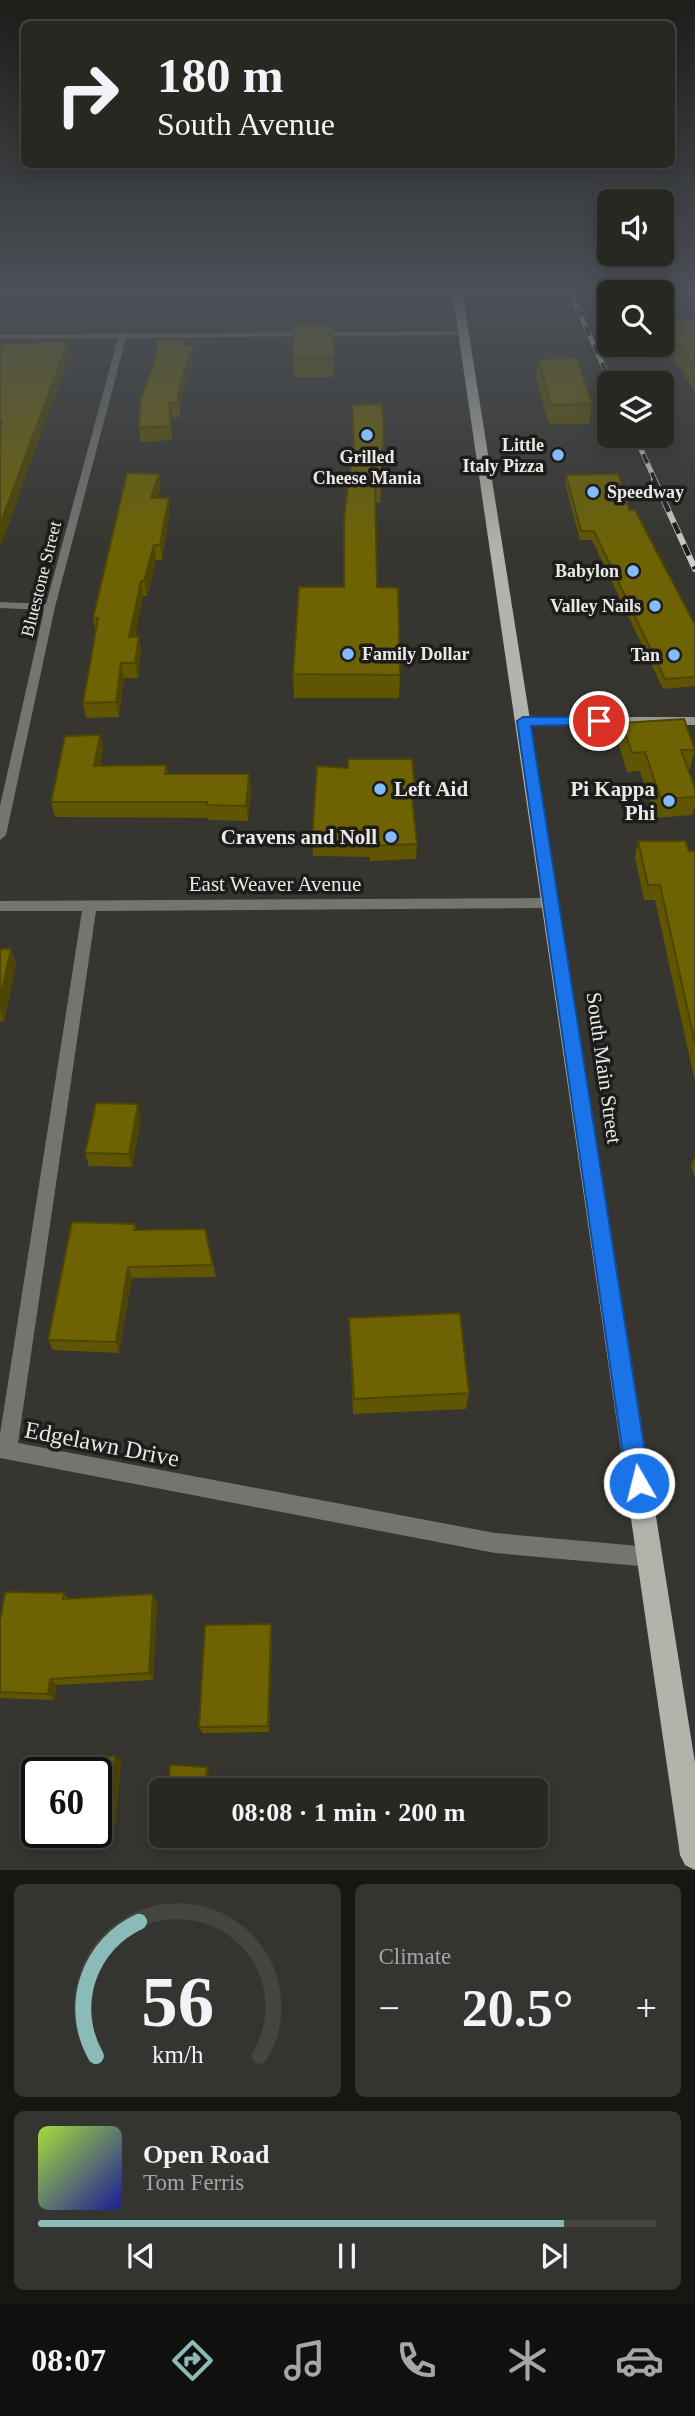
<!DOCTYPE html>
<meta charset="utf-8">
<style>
body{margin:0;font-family:"Times New Roman",serif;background:#343430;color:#f1f3f6;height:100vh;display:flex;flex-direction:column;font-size:26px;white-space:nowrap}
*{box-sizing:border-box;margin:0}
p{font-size:23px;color:#a5a6a6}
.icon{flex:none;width:38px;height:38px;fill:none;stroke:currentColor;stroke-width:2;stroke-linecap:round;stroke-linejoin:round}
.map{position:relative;height:1870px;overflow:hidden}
.drawer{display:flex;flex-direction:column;gap:14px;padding:14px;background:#161613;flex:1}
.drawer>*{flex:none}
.banner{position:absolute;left:21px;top:21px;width:654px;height:147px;border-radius:10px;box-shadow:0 4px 18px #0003,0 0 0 2px #444441;background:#282823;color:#f1f3f6;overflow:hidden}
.buttons{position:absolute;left:597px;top:189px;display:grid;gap:14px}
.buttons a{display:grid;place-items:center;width:77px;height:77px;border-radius:10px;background:#282823;box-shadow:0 4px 18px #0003,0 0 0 2px #444441;font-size:35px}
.speed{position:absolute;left:21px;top:1757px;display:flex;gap:14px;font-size:35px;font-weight:700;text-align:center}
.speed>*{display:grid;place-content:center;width:91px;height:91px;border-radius:50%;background:#282823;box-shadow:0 4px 18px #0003,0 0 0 2px #444441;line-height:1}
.speed .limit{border:4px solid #111;border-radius:10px;background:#fff;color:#111}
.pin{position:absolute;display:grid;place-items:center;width:60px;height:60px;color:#fff;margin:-30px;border:4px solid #fff;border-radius:50%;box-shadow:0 2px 7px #0007}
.me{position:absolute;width:77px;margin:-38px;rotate:352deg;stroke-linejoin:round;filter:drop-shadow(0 0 5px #0008)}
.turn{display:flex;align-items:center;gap:24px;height:147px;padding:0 21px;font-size:32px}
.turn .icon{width:91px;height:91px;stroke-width:2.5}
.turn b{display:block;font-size:49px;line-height:60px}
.big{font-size:52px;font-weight:700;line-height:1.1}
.drawer .card{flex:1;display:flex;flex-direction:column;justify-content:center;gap:10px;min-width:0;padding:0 24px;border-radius:10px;background:#343430}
.drawer .dial{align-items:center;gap:0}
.dial svg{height:182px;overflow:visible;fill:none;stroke:#444441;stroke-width:7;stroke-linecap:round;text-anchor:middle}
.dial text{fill:#f1f3f6;stroke:none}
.song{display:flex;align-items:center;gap:21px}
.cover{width:84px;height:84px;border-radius:10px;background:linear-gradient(135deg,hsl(80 70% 55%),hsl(240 70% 35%))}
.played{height:7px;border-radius:4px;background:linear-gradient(90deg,#8bbbb9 85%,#444441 85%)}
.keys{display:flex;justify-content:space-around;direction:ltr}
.heat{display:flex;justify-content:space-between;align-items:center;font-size:38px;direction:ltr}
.drawer .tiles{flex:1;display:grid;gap:14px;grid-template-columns:1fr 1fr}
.card:last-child{grid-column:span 2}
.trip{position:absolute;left:149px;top:1778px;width:399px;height:70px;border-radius:10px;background:#282823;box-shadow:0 4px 18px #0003,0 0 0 2px #444441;font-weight:700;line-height:70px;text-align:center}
.menu{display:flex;height:112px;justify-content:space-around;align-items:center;background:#10100e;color:#a5a6a6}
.menu .icon{width:49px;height:49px}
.menu .active{color:#8bbbb9}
.menu b{font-size:32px;color:#f1f3f6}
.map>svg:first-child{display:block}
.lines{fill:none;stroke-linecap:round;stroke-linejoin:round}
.street{fill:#747471;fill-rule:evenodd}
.secondary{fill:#989793;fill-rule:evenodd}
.primary{fill:#b3b3ac;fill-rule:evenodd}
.rail-far1-casing{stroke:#ccccc7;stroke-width:5}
.rail-casing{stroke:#ccccc7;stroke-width:6}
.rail-far1{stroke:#1d1c1a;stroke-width:3.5;stroke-dasharray:10;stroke-linecap:butt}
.rail{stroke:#1d1c1a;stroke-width:4.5;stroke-dasharray:12;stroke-linecap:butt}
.wall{fill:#5f5503}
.shaded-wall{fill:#4d4502}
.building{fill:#6e6303;stroke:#4d4502;stroke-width:2}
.route{fill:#1a73e8;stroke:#114b97;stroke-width:2}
.poi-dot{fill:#83bcfb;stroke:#1d1c1a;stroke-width:2.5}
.labels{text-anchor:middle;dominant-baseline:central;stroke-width:7;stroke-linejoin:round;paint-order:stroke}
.far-poi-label{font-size:18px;font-weight:bold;fill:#e9e9e5;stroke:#1d1c1a;text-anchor:end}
.far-street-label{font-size:18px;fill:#e9e9e5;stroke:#1d1c1a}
.poi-label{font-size:21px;font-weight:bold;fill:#e9e9e5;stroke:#1d1c1a;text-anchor:end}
.street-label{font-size:21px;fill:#e9e9e5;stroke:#1d1c1a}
.near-street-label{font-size:24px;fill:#e9e9e5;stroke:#1d1c1a}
</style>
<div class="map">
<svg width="695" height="1870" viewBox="0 0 695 1870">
<rect width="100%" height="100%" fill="#36352f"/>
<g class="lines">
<path class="street" d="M463,331h3v4l-340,3 -71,269 -49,228 -6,5v-34l44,-196 -44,-2v-6l46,2 72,-266 -118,1v-4l119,-1 4,-2 4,2z
M551,898l7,5 -7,5 -455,3 -78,532 477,90 155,14 7,3 3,7 -3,7 -7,3 -155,-14 -495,-95v-24l82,-523h-82v-10z"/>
<path class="secondary" d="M523,717h172v8l-176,-1 -2,-3z"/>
<path class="primary" d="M452,290h10l233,1473v107l-10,-5 -5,-10z"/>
<g class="rail-far1-casing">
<path id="rail-far1" d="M569,290l42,93
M635,436l20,44"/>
</g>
<g class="rail-casing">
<path id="rail" d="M654,479l41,90"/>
</g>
<use href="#rail-far1" class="rail-far1"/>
<use href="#rail" class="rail"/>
</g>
<path class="wall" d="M695,319v73l-33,-52 2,-20z
M333,324l1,53h-40l-1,-19z
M183,340l1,5h9l1,14 -14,45v13h-8v23l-31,2 -2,-14z
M538,359l54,45 -3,20h-40l-13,-46z
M352,405l32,46 -4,52h-5l2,84 23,88 -1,23h-105l-1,-24 51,-87 9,-139z
M566,475l63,35 66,115v61l-32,3 -71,-149h-12l-15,-57z
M161,488l-3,10 12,14 -8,48h-6l-9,36h-4l-8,41 6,14 -3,27h-14l-5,39 -33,1 -3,-15 13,-70 -3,-15z
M622,723l73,26 -5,20h-2l7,19v19l-3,8 -36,3 -16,-47 -13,1 -9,-30z
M100,735l3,15 -3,16 66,-1 2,9h81l2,16 -3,31 -39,-1 -1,-2 -153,-1 -4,-15z
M317,766l98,22 -1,16h-1l4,40 -1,15 -46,2v-4l-57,-1 -1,-15z
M638,841l51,10h6v231l-40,-182h-11l-9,-43z
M0,949h11l5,15 -12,57h-4z
M141,1118l-9,49 -43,-1 -4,-13z
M695,1156v23l-4,-13z
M135,1224l2,6 68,-1 11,48 -84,1 -13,75 -66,-3 -5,-10z
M349,1318l120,75 -3,16 -113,5z
M64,1593l4,6 85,-5 4,8 -4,78 -96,5 -3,15 -54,-2v-77z
M271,1624l1,8 -3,100 -66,1 -4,-6z
M121,1761l-6,67h-19v-55z"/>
<path class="shaded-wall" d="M68,341l2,13 -70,195v-24z
M193,345l1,14 -14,45v13l-2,-26z
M170,403l2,14v23l-2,-14z
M384,429v22l-4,52 1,-23z
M159,474l2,14 -8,24 -2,-14z
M169,498l1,14 -8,48 -2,-15z
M154,545l2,15 -9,36 -3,-15z
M141,581l2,15 -11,56 -3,-15z
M139,636l2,15 -3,27 -3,-15z
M121,663l3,15 -5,39 -3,-15z
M100,735l3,15 -6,31 -3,-15z
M249,774l2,16 -3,31 -2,-15z
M11,949l5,15 -12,57 -4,-10v-12z
M138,1104l3,14 -9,49 -3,-13z
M128,1267l4,11 -13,75 -3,-11z
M153,1594l4,8 -4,78 -4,-7z
M271,1624l1,8 -3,100 -1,-6z
M50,1679l7,6 -3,15 -6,-6z
M115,1756l6,5 -6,67 -6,-4z
M207,1767l2,2 -2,21h-2z"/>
<path class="building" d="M695,319v48l-31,-47z
M294,324h39l1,34h-41z
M157,340h26v5h10l-15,46v12h-8v23l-31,2 1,-27 16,-45z
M68,341l-68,184v-95l2,-8h-2v-78z
M577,358l15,46 -41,1 -13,-46z
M382,404l2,25 -3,51h-6l2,107 21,1 2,87 -107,-1 6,-87h45v-69l10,-77 -2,-36z
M127,473l32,1 -8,24h18l-9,47h-6l-10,36h-3l-12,56 10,-1 -4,27h-14l-5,39 -33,1 15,-85h-5z
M618,474l11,36h6l60,115v52l-30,2 -71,-148h-13l-15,-56z
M684,719l11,31h-14l14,38v9l-34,2 -16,-47 -13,1 -10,-30z
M100,735l-6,31 72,-1 -1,9h84l-3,32 -39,-1v-3h-156l14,-66z
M348,759h64l3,29h-4l6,56 -47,2v-4l-58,-1 5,-75 31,2z
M638,841h47l4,10h6v192l-35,-158h-12z
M0,949h11l-11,50z
M96,1103l42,1 -9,50 -44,-1z
M72,1222l63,2 -1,6 71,-1 8,36 -85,2 -12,75 -68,-2z
M460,1313l9,80 -115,6 -5,-81z
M5,1592l59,1 -1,6 90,-5 -4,79 -99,6 -2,15 -48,-2v-71z
M271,1624l-3,102 -69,1 6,-102z
M115,1756l-6,68 -13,1v-52h-30l1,-15z
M170,1765l37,2 -2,23h-37z"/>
<linearGradient id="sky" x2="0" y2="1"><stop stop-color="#1e1d1a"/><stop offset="0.53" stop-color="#4c5158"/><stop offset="1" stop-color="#4c5158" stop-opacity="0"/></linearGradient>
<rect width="695" height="552" fill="url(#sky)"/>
<path class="route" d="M599,717l7,4 -2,3 -73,2 119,757 -4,8 -7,3 -8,-3 -4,-8 -110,-762 6,-4z"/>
<g class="poi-dot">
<circle cx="367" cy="435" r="7"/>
<circle cx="558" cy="455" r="7"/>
<circle cx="593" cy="492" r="7"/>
<circle cx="633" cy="571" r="7"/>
<circle cx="655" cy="606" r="7"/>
<circle cx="348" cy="654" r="7"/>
<circle cx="674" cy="655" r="7"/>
<circle cx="380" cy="789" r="7"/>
<circle cx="669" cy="801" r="7"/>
<circle cx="391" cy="837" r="7"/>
</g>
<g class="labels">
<g class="far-poi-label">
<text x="544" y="445">Little<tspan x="544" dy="21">Italy Pizza</tspan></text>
<text x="367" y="457" text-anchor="middle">Grilled<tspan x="367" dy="21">Cheese Mania</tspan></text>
<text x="607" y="492" text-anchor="start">Speedway</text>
<text x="619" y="571">Babylon</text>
<text x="641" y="606">Valley Nails</text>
<text x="362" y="654" text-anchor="start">Family Dollar</text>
<text x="660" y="655">Tan</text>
</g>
<g class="far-street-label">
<text transform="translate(41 579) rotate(-76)">Bluestone Street</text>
</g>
<g class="poi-label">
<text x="394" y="789" text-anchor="start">Left Aid</text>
<text x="655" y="789">Pi Kappa<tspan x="655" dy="24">Phi</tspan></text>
<text x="377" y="837">Cravens and Noll</text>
</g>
<g class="street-label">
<text x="275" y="884">East Weaver Avenue</text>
<text transform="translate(604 1068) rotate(82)">South Main Street</text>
</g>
<g class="near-street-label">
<text transform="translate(102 1444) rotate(11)">Edgelawn Drive</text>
</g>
</g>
</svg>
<div class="buttons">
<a><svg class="icon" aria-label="sound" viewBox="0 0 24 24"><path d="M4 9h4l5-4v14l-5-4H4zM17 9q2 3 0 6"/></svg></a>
<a><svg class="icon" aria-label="search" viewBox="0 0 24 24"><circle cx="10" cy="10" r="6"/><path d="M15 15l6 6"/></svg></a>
<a><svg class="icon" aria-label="layers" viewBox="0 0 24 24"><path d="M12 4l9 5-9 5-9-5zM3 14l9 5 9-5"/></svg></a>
</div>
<div class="speed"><div class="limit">60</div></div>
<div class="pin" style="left:599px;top:721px;background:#d93025"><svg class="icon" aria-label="arrive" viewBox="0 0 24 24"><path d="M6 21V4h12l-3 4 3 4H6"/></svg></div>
<svg class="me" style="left:639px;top:1483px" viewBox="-20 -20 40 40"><circle r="17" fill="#1a73e8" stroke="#fff" stroke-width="3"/><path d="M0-11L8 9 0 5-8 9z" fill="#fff"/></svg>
<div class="trip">08:08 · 1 min · 200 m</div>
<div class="banner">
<div class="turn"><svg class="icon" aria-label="right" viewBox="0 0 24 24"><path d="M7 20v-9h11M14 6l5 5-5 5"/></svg><div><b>180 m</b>South Avenue</div></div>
</div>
</div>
<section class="drawer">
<div class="tiles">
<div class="card dial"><svg viewBox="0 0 100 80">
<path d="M14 69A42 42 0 1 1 86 69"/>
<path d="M14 69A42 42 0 0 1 33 10" stroke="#8bbbb9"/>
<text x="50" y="56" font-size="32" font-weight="700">56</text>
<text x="50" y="72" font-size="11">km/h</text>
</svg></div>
<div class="card"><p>Climate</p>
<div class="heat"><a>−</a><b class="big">20.5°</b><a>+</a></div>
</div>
<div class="card">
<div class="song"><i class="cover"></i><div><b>Open Road</b><p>Tom Ferris</p></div></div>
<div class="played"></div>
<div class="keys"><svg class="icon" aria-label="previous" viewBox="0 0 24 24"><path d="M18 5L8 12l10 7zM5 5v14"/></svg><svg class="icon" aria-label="pause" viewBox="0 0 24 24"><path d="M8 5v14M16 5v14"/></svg><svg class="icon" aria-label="next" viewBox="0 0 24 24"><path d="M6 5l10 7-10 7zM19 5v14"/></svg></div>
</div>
</div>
</section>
<nav class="menu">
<b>08:07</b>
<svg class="icon active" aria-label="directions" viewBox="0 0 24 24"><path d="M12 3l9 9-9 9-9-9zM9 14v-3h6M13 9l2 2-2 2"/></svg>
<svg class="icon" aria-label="music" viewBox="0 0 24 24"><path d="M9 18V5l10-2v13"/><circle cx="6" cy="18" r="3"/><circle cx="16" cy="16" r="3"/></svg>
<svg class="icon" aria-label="phone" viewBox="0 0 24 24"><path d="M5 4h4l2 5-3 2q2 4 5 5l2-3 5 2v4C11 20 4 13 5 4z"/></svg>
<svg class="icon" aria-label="climate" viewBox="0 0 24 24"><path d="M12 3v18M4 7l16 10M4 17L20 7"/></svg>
<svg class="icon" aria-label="car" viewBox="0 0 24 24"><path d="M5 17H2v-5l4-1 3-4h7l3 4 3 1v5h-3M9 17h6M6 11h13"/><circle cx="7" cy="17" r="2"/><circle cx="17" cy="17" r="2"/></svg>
</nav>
